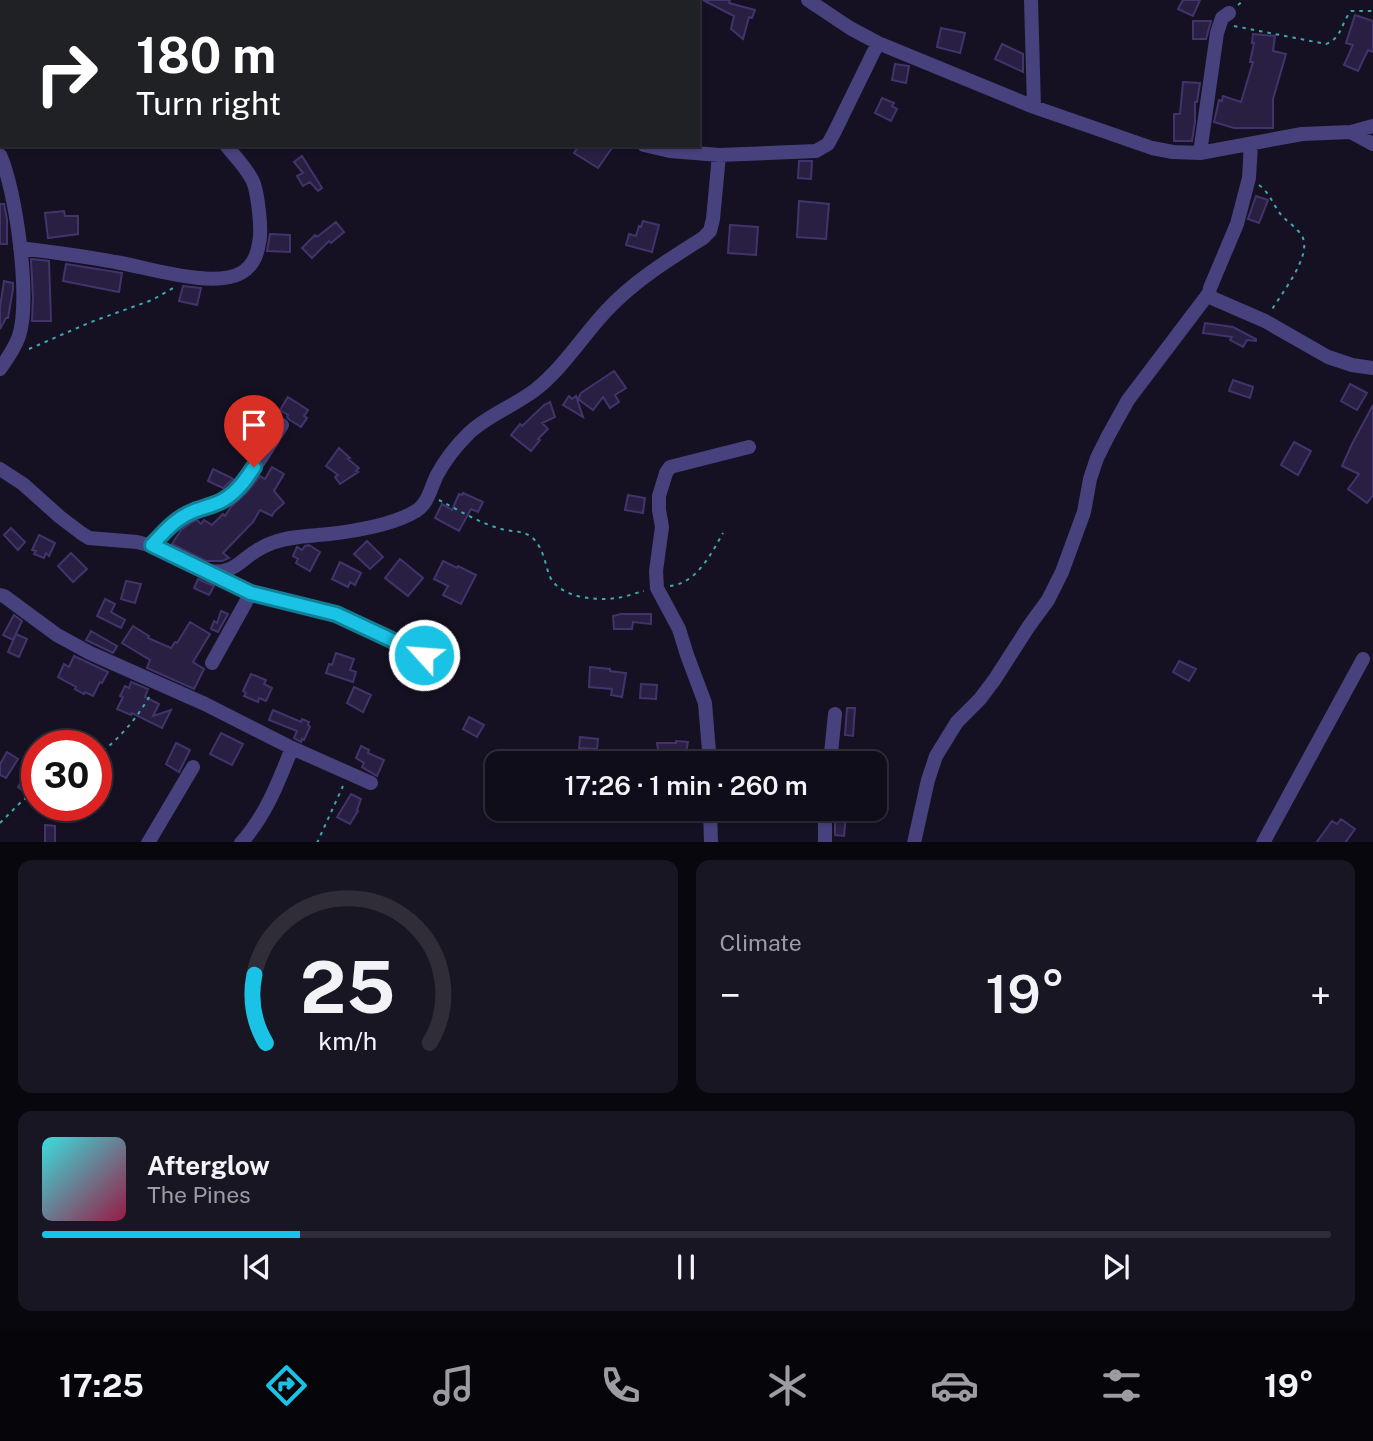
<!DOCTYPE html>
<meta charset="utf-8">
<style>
body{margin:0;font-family:"Public Sans",sans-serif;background:#191623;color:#f1f3f6;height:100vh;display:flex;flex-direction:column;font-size:26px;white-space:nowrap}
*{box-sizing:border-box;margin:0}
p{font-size:23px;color:#9c9ca2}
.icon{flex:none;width:38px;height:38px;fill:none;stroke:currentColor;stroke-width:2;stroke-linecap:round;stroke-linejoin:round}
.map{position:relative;height:842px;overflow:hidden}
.details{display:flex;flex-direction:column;gap:18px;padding:18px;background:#09070e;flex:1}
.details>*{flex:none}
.hud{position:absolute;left:0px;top:0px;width:700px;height:147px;box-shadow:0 2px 5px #0004,0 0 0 2px #302d39;background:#202124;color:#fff;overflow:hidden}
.speed{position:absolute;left:21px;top:730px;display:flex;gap:14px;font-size:35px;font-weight:700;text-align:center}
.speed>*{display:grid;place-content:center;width:91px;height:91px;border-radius:50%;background:#100d1a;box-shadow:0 2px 5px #0004,0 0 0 2px #302d39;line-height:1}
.speed .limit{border:10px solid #d22;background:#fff;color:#111}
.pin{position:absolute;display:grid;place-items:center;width:60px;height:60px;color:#fff;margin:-72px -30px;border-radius:50% 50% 50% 0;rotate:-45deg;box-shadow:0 0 7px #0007}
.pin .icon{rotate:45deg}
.me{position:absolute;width:77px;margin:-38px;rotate:296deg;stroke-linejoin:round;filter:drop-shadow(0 0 5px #0008)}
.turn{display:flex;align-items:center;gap:24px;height:147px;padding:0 21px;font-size:32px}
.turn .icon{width:91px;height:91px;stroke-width:2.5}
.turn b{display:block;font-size:49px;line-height:60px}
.big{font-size:52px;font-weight:600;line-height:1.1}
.details .tile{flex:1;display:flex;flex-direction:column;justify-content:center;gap:10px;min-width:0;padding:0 24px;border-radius:14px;background:#191623}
.details .dial{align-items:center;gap:0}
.dial svg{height:182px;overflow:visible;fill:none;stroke:#302d39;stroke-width:7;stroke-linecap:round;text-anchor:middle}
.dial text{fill:#f1f3f6;stroke:none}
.song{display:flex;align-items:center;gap:21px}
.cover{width:84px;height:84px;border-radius:10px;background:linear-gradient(135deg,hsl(180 70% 55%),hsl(340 70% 35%))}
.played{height:7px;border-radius:4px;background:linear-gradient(90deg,#1ac3e5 20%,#302d39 20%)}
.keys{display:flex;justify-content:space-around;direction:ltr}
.heat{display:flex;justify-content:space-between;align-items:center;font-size:38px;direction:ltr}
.details .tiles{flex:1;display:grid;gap:18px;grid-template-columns:1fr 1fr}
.tile:last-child{grid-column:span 2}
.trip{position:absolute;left:485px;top:751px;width:402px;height:70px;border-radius:14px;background:#100d1a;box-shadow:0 2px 5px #0004,0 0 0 2px #302d39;font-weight:600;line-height:70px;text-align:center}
.dock{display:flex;height:112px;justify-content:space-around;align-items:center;background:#06050a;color:#9c9ca2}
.dock .icon{width:49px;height:49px}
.dock .on{color:#1ac3e5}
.dock b{font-size:32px;color:#f1f3f6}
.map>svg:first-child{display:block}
.building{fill:#281f42;stroke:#42346b;stroke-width:2}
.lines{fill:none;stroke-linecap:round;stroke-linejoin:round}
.path{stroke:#3da9aa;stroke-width:2;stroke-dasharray:3.5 5;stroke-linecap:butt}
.minor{stroke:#47417d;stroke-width:14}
.route-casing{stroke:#117f95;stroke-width:18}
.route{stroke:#1ac3e5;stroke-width:12}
</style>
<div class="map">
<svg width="1373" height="843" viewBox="0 0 1373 843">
<rect width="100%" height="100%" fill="#151123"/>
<path class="building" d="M703,0h27l-1,3 26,7 -3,8 -3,-1 -6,22 -12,-10 3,-13z
M1183,0h17l-7,16 -15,-7z
M1355,15l18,6v31l-5,-2 -10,21 -14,-6 9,-20 -7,-2z
M1193,21h18l-5,18h-13z
M941,28l24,5 -5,20 -23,-6z
M1253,34l22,2 -2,15 13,3 -13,45v29h-39l-20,-6 5,-22 3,1 1,-5 18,6 12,-40h-3l4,-19h-2z
M1002,44l21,10v18l-28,-13z
M895,64l14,2 -3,17 -14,-3z
M1183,82l17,1 -3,19h-2v20l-3,19h-18v-27h6z
M882,98l12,5 -2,3 5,3 -6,12 -16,-8z
M579,145h35l-16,23 -24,-15z
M302,156l20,32 -4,3 -8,-9 -7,4 -6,-10 6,-3 -9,-11z
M799,161h13l-1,18 -13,-1z
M1256,196l12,4 -9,23 -11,-4z
M799,201l30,3 -3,35 -29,-2z
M0,204h4l3,15v25h-7z
M64,211l1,5h13v18l-30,4 -3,-25z
M643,221l16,4 -7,27 -26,-7 3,-11 7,2 3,-10 2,1z
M336,222l8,10 -13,11 -2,-2 -17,17 -10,-10 13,-13 2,2z
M730,225l28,2 -2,28 -28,-2z
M270,234l20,1v17l-23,-1z
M31,259l18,2 2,60h-19l1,-24z
M66,264l56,9 -3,19 -56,-11z
M4,281l9,2v6l-5,29h-2l-6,11v-22z
M183,286l18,2 -4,17 -18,-4z
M1205,323l28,4 23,12v2l-9,-1 -4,7 -13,-7 2,-3 -29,-4z
M614,371l12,17 -11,7 4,7 -9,6 -7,-11 -10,13 -15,-11 3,-6z
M1233,380l20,7 -3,11 -21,-7z
M1350,384l17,9 -10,17 -16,-9z
M569,396l3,3 4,-3 7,21 -20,-12z
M288,397l20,13 -4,6 3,2 -6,9 -11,-7 -3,-3 1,-2 -8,-5z
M550,402l5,15 -13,6 6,6 -10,10 2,1 -9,11 -20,-16 9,-11 2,2 22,-21z
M1373,405v90l-6,8 -19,-14 11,-15 -17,-8 10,-22z
M1294,442l17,9 -13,24 -17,-10z
M339,448l11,10 -2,1 11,9 -3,3 2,1 -18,12 -5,-7 3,-2 -12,-9z
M272,467l12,7 -10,17 10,12 -10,9 -2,4 -12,-6 -7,12 -30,31 6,5 -7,3h-16l-34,-17 9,-14 11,-8 5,-2 4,4 3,-4 8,5 11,-11 2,2 6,-9 17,-16 12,-15 5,3z
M213,469l17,8 3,2 -10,9 -15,-7z
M463,493l20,9 -5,10 -7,-3 -12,22 -24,-13 7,-14 10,6 7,-16 3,1z
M628,495l17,3 -2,15 -18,-3z
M11,528l14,14 -7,8 -14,-15z
M39,535l16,8 -6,13 -3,-3 -2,5 -10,-4 2,-3 -4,-1z
M367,541l16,16 -13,12 -16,-15z
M309,545l11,7 -10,19 -14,-8 2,-4 -5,-3 4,-9 5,3 3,-4z
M71,553l16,16 -14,13 -15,-16z
M400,559l23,19 -15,18 -23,-18z
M443,561l14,7 1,-2 18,9 -15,29 -18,-9 5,-9 -14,-7z
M340,562l21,11 -6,12 -5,-3 -2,5 -16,-8z
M198,579l16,7 -5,9 -15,-7z
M126,581l15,3 -6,19 -14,-4z
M105,599l10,5 -4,8 14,8 -4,8 -24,-12z
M221,611l7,3 -10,18 -7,-3 3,-8 3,2z
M621,614h30v10l-18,-2 -1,7h-18l-1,-13z
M14,615l8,6 -9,19 -10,-5z
M190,622l20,12 -17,28 11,7 -10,20 -47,-21 3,-8 -28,-17 11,-17 16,10 -1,2 23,10 4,-6 2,1z
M91,631l26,15 -4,7 -27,-13z
M16,634l11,5 -8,18 -11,-5z
M336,653l18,6 -4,11 6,2 -3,10 -27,-9 3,-9 3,1z
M74,656l34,16 -6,11 -2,-1 -7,14 -8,-4 -1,2 -9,-5 1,-2 -18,-10 6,-13 5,3z
M1179,661l17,8 -7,12 -16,-9z
M590,667l20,2v2l16,2 -4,24 -11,-2 1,-6 -23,-2z
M251,674l15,6 -2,4 8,4 -6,13 -7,-3 -1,4 -14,-6 2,-3 -3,-2z
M131,682l17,7 -3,8 14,7 -6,12 18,-6 -9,18 -30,-15 -1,2 -14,-6 6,-12 -3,-1 5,-10 4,2z
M641,684l16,1 -1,14 -16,-1z
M354,687l17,8 -8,17 -16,-9z
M847,708h8l-2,28 -8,-1z
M273,710l28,12 1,-3 7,3 -1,3 2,2 -6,13 -2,-1 -1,3 -7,-4 3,-7 -28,-11z
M469,717l15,8 -7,12 -14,-8z
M221,733l22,11 -11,21 -22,-11z
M580,737l18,2 -1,10 -18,-1z
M676,741l12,1 -2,10 -18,-2v5h-9l-2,-12h19z
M176,743l14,7 -11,22 -13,-8z
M361,746l8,4 -1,3 16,7 -7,16 -15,-9 2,-4 -8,-5z
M7,752l11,7 -12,19 -6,-3v-11z
M26,775l11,9v3l-7,9 -12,-9z
M351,794l10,5 -4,11 1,1 -8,13 -13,-7z
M835,813l11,1 -2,22 -9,-1z
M1341,819l14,10 -10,14h-29l16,-22 5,3z
M45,825l10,1v17h-10z"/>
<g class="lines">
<path class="path" d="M1238,5l6,-5
M1234,26l92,18c16,-6 15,-21 25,-33h22
M1259,185c11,8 14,20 23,31 6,6 15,12 20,20 11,19 -21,58 -31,75
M29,349l62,-27 61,-22 21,-12
M439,500c19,10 39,22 59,28 11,4 23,2 32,8 12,8 15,26 19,39 10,23 46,26 68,23 9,-1 18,-5 27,-7
M670,586c27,-3 41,-32 53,-53
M96,756c23,-16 41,-38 55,-62
M0,823l23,-23 14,-8
M317,843l26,-57"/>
<path class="minor" d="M808,0l42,28 28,15 156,64 118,41 21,4 27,1 102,-19 49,-2 22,-6
M1031,0l3,107
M5,2v-2
M484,2l1,-2
M598,2l1,-2
M0,16l2,-5
M1351,132l22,12
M1251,144l-2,34 -12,46 -27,64 -1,5 3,5 53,23 63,36 24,8 21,3
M644,145l26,6 49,4 97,-4 12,-7 6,-11 44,-90
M1200,153l17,-120 5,-15 7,-5
M0,155c16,35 31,144 19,181 -4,12 -12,23 -19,33
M20,248c32,4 64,8 95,14 32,5 98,27 126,11 14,-8 17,-21 19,-36 1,-13 -2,-40 -6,-53 -5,-14 -19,-27 -28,-39
M0,469l23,15 37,33 21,16 8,5 48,4 15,4 99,47 85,22 45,19 43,21
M152,546c13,-15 24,-28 42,-35 10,-5 22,-6 31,-12 22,-14 42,-51 57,-74
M201,570c40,8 38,-16 71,-27 18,-7 38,-7 57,-9 26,-3 64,-9 87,-23 12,-7 15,-24 21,-36 8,-15 20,-30 32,-42 19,-18 45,-27 66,-43 28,-22 47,-53 71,-79 28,-30 62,-51 97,-73l7,-7 3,-12 6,-64
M0,595l4,1 53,39 33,18 115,51 87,44 79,35
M212,663l39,-70
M710,763l-5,-60 -18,-48 -8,-26 -22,-41 -1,-17 6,-44 -3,-17v-14l7,-23 4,-6 79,-20
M830,763l5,-49
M710,808l1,35
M148,843l45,-76
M241,843c25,-28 37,-60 51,-95
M825,843v-35
M914,843l14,-63 8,-24 21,-34 23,-23 15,-20 34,-53 19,-26 14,-28 22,-60 6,-33 7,-21 11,-22 20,-36 81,-107
M1263,843l100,-184"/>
</g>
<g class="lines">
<g class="route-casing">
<path id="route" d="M254,467c-8,12 -16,24 -29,32 -9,6 -21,8 -31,12 -18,7 -29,20 -42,34l99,48 85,21 88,41"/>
</g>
<use href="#route" class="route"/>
</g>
</svg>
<div class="speed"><div class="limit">30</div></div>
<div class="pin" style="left:254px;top:467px;background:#d93025"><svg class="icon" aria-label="arrive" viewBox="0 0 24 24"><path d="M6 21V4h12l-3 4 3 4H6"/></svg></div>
<svg class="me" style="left:424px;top:655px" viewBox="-20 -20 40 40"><circle r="17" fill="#1ac3e5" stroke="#fff" stroke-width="3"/><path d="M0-11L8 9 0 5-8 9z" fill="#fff"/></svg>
<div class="trip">17:26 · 1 min · 260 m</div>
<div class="hud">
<div class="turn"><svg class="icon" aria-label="right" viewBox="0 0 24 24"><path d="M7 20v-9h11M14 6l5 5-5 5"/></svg><div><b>180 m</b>Turn right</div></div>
</div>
</div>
<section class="details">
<div class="tiles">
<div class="tile dial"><svg viewBox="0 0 100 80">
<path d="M14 69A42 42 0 1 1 86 69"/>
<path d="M14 69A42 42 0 0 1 9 39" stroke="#1ac3e5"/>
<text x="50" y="56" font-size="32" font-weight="700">25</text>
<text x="50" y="72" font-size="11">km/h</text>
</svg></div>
<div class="tile"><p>Climate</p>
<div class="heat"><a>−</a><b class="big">19°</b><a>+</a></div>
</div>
<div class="tile">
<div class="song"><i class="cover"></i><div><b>Afterglow</b><p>The Pines</p></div></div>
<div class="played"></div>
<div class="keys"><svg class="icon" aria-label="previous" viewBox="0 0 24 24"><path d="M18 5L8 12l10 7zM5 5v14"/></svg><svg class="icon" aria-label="pause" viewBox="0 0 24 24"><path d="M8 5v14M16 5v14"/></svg><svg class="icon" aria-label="next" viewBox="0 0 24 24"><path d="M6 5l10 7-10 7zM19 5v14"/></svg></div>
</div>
</div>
</section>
<nav class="dock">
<b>17:25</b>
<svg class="icon on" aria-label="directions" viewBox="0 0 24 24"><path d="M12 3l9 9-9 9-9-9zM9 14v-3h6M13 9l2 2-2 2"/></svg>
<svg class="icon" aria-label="music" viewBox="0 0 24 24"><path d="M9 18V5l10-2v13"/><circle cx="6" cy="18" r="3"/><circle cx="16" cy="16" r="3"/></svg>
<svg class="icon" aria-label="phone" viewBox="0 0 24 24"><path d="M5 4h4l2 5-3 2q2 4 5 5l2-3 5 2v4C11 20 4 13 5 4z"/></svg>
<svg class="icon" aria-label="climate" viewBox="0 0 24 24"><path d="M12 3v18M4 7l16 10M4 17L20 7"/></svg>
<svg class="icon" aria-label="car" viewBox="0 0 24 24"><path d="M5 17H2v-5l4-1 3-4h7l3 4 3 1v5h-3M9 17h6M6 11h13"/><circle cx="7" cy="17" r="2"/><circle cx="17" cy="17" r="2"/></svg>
<svg class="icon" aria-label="filters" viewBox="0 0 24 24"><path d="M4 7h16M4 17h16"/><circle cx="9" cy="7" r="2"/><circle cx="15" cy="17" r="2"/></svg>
<b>19°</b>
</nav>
